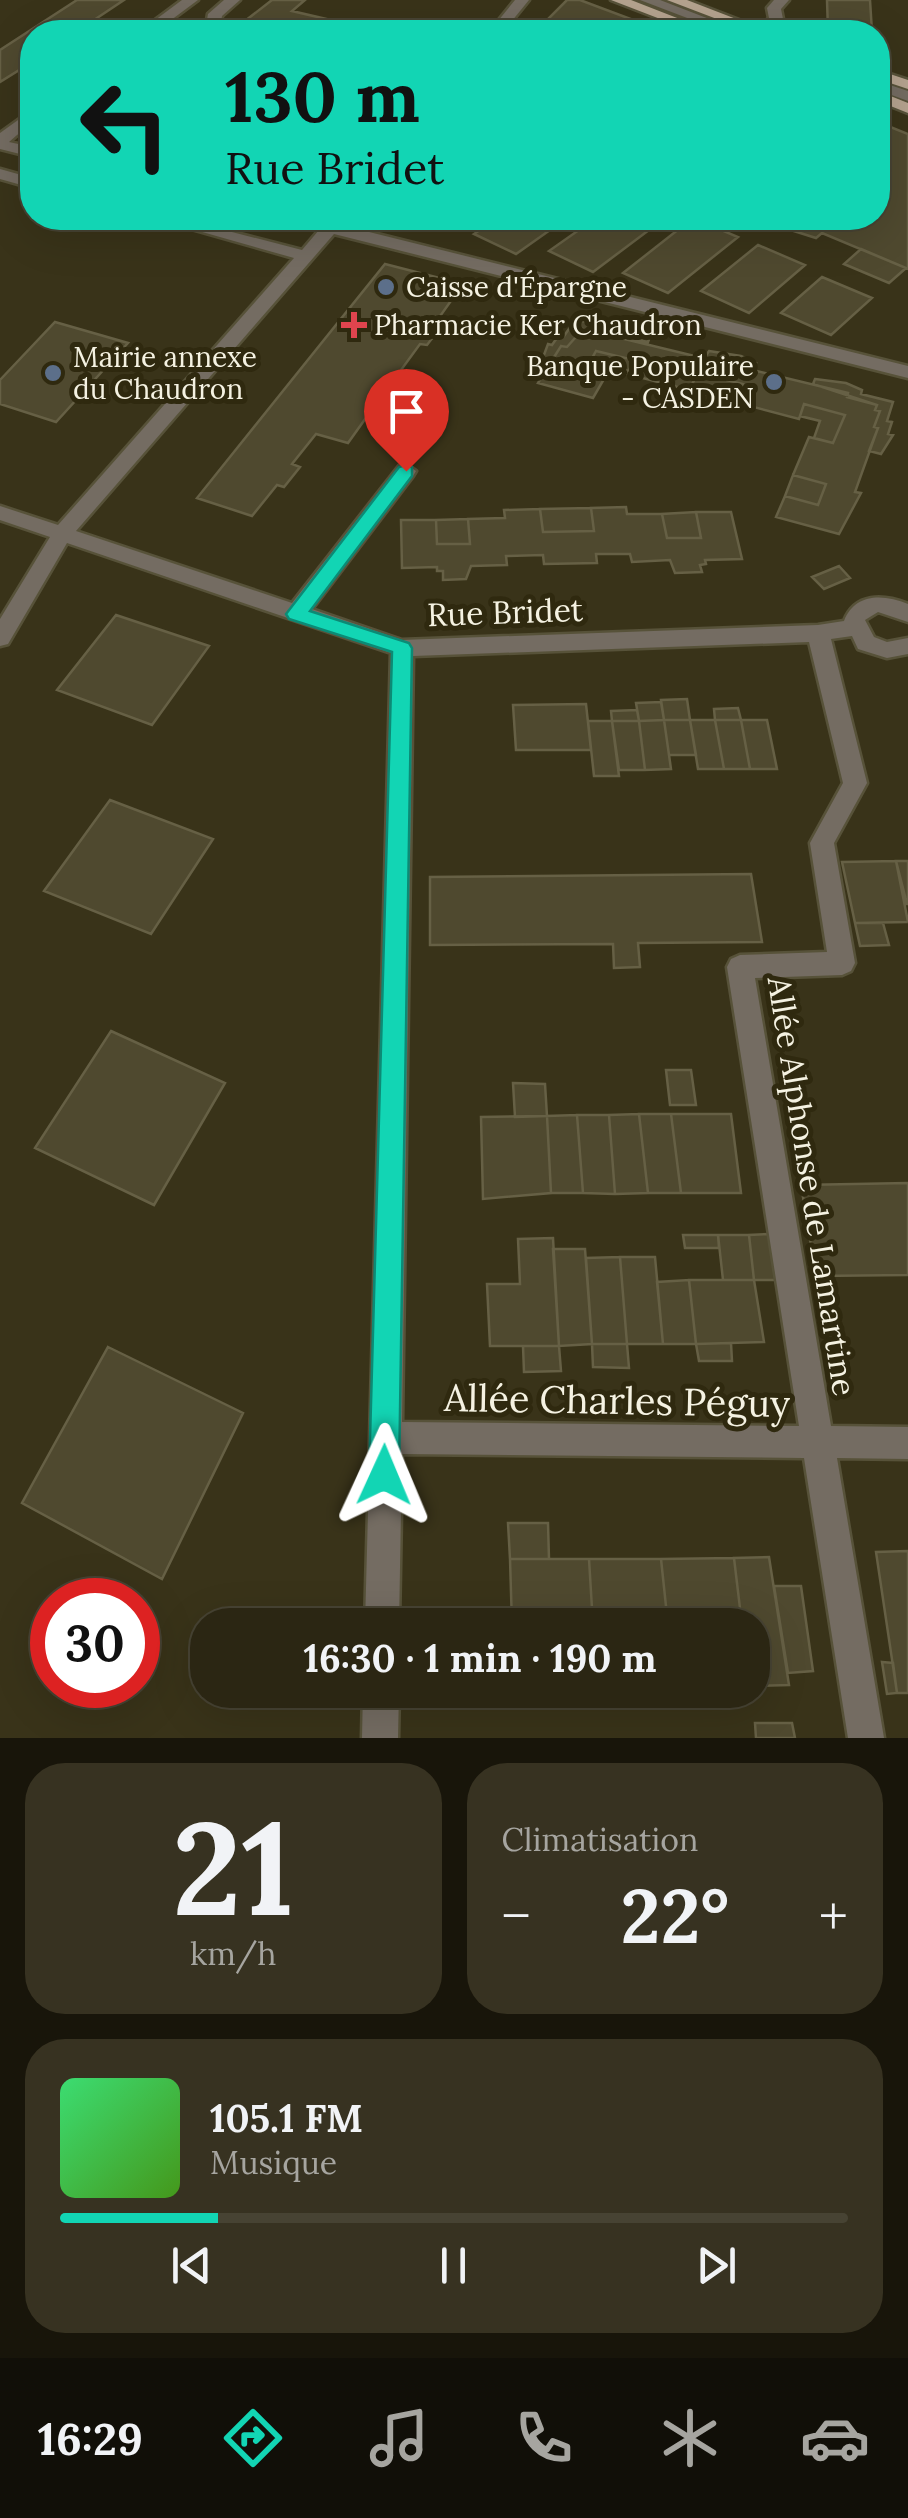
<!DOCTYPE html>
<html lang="fr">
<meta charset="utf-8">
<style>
body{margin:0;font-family:Lora,serif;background:#373221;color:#f1f3f6;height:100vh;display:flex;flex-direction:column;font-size:38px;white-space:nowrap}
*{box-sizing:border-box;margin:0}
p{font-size:32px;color:#a6a5a0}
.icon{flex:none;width:55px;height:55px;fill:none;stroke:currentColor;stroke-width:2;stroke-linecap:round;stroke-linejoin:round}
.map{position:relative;height:1738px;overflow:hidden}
.side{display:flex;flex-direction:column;gap:25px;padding:25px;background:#18150a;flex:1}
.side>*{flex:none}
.hud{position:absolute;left:20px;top:20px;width:870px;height:210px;border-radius:40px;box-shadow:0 10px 40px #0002,0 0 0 2px #474333;background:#12d5b4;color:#111;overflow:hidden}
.speed{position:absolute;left:30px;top:1578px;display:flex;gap:20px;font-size:50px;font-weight:700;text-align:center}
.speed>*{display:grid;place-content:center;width:130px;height:130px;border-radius:50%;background:#2b2613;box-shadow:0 10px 40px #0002,0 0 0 2px #474333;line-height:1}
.speed .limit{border:15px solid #d22;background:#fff;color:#111}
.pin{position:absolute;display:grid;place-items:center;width:85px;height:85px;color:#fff;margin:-102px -42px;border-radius:50% 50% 50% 0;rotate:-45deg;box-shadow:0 0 10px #0007}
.pin .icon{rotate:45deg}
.me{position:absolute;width:110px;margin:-55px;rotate:1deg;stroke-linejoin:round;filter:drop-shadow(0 0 8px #0008)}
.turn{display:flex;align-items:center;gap:35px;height:210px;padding:0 40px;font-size:45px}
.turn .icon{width:130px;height:130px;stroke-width:2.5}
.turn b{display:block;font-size:70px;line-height:85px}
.big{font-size:75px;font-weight:700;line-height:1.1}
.side .tile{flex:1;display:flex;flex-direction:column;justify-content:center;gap:15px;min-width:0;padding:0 35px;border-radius:40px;background:#373221}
.side .dial{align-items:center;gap:0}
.dial b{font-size:130px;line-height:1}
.song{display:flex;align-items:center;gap:30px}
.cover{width:120px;height:120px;border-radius:15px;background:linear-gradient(135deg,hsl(140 70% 55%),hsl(100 70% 35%))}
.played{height:10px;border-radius:5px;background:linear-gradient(90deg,#12d5b4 20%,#474333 20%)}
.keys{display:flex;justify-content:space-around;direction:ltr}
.heat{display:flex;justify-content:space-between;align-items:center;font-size:55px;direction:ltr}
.side .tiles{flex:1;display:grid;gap:25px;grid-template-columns:1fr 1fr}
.tile:last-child{grid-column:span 2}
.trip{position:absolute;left:190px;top:1608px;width:580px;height:100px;border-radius:40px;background:#2b2613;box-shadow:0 10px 40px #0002,0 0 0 2px #474333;font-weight:700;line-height:100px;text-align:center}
.tabs{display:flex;height:160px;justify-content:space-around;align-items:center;background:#110f08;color:#a6a5a0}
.tabs .icon{width:70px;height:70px}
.tabs .on{color:#12d5b4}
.tabs b{font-size:45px;color:#f1f3f6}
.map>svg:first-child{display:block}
.building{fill:#4f492f;stroke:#666045;stroke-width:2.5}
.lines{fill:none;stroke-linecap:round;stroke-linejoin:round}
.minor-casing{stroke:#575239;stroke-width:5}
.major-casing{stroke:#575239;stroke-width:5}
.minor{fill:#746c62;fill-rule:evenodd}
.major{fill:#b5a38f;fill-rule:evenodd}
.route{fill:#12d5b4;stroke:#0c8a75;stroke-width:2.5}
.service-dot{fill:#5c6f8a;stroke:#2f290f;stroke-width:4}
.health-dot{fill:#e0444e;stroke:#2f290f;stroke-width:4}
.labels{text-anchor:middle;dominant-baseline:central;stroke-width:10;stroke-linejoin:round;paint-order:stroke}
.far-poi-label{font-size:28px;fill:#f5f2e2;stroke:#2f290f;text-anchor:start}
.street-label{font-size:32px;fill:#f5f2e2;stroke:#2f290f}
.near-street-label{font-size:38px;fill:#f5f2e2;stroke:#2f290f}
</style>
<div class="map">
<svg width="908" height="1738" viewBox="0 0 908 1738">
<rect width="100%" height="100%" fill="#393319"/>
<path class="building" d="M77,0h47l-48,32h-44v30l-32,20v-32z
M272,0h33l-13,11 43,10 -12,11h-33l-45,-11z
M567,0h13l72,27 -9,5h-106l13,-8 -5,-2z
M827,0h43l2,32 -44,-2z
M878,122l30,12v135l-86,-36 -6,5 -63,-20h125z
M498,218h69l-51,36 -42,-20z
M596,218h69l-72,54 -44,-21z
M693,218l45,19 -70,56 -45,-20z
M758,245l47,20 -56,48 -48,-22z
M861,249l45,19 -17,15 -45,-19z
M385,264l78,20 -30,42 7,2 -13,17 -7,-1 -38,52 7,2 -14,19 -7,-2 -20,28 -32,-9 -24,30 8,3 -16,20 -7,-2 -25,31 -55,-18z
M822,277l50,21 -41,37 -50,-22z
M575,320l47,7 28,10 -2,5 -65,-13 -16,18 -6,-1 -12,19 -8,-2 7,-19 4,1 7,-10 5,1z
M55,322l73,21 -72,79 -56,-18v-24z
M583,329l265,64 -1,4 30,8 -2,5 5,1 -6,16 4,1 -23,64 6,1 -22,41 -63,-17 9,-21 33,9 8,-21 -33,-9 16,-38 24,6 12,-28 -41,-11 -5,15 -64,-17 8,-18 -45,-11 -9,17 -62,-16 7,-14 -38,-9 -12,22 20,6 -11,19 -55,-15 23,-37 6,1z
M596,351l38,9 -5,11 -23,-6 -6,12 -16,-4z
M709,351l32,5 15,7 -3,6 -48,-12z
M698,373l45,11 -8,18 -46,-12z
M815,379l31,4 16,7 -1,4 32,8 -6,19 5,1 -4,12 5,1 -12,19 -12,-3 9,-23 -4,-1 6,-16 -5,-1 2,-5 -64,-21z
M804,404l41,11 -12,28 -19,-5 6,-17 -20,-5z
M793,475l33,9 -8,21 -33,-9z
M626,507l1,7h35l5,24h34l-5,-26h35l11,47 -37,1 1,4 -6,1 2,7 -27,1 -5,-13 -38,2 -2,-8h-34l1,9 -53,1 -1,-9 -37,1 1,9 -36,1 -5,13 -23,1v-9h-6v-4l-35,1 -1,-48h35l1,24h33l-2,-25 37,-1 -1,-8 36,-1 3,23 51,-1 -3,-23z
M591,508l3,23 -51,1 -3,-23z
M696,512l5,26h-34l-5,-24z
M468,519l2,25h-33l-1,-24z
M839,566l11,12 -26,11 -12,-12z
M116,615l93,31 -57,79 -95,-35z
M687,699l3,21h-26l-3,-20z
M661,702l3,18 -25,1 -3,-18z
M586,704l5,46h-75l-3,-45z
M738,708l3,12h-26l-1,-11z
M637,710l2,11h-27l-1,-10z
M664,720h26l6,35h-27z
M664,720l7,49 -26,1 -6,-49z
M690,720h25l9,49h-26z
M715,720h26l9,49h-26z
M741,720h26l10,49h-27z
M588,721h24l7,55h-25z
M612,721h27l6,49h-26z
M110,800l103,39 -62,95 -107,-43z
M896,861h12v43h-1z
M896,861l12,61 -53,1 -13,-61z
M751,874l11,68 -124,1 2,24 -26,1 -1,-24 -183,1v-68z
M855,923h28l6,22 -29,1z
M111,1031l114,52 -71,122 -119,-57z
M666,1070h25l5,35h-26z
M513,1083l32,1 2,32 -32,1z
M639,1114h32l10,79h-33z
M639,1114l9,79 -33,1 -6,-79z
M671,1114h60l10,79h-60z
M577,1115l6,78h-32l-4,-77z
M577,1115h32l6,79 -32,-1z
M547,1116l4,77 -68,6 -2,-82z
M908,1183v92l-92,1 -15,-91z
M769,1234l7,46h-22l-5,-45z
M683,1235h35l1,13h-34z
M718,1235h31l5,45h-31z
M553,1238l6,108h-69l-3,-62h33l-2,-45z
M553,1249h32l7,95 -33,2z
M620,1257l7,87h-35l-6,-86z
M620,1257h35l8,87h-36z
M689,1280l7,64h-33l-6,-62z
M689,1280h65l10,62 -68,2z
M731,1343l1,18h-33l-3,-17z
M592,1344h35l2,24 -36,-1z
M523,1346h36l2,25 -37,1z
M108,1347l135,66 -81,166 -140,-76z
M508,1523h40l1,36h-39z
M908,1551v142h-11l-21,-141z
M769,1557l20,128 -37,1v-61h-10l-8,-67z
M734,1558l8,67h-74l-7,-66z
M510,1559h79l4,66h-81z
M589,1559h72l7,66h-75z
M774,1586h27l12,85 -25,2z
M882,1662l11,1 4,30 -10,1z
M515,1690h42v10l-41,2z
M557,1690h40l1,10h-41z
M597,1690h39l1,9 -39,1z
M673,1690h41l1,8 -41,1z
M755,1723h37l3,15h-39z"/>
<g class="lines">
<g class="minor-casing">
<path id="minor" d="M182,0h16l-43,32h-16z
M224,0h16l-18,16 -3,16h-14l3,-18z
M515,0h14l-26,32h-14z
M640,0h20l83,32h-19z
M774,0h15l-8,9 2,10 -12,13h-15l13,-14 -2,-10z
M878,81l30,10v10l-30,-11z
M32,110v12l-23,20 23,5v10l-32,-8v-16z
M0,169l32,9v10l-32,-9z
M153,218h25l124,32 17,-20 -36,-12 43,4 4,-4h15l-4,7 567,141v12l-574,-144 -258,297 216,72 107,-137 7,-2 10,7 -3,5 -101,133 90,31 416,-15 26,-4c11,-28 39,-27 64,-17v18l-30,-10 -13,8 9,17 13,5 21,-4v16l-21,4 -29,-9 -6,-13 -21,3 36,144 -33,60 21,120 -4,8 -9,4 -87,3 76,448 77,1v32l-71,-1 47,280h-36l-44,-280 -402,-4 -3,171h-34l26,-972 -324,-110 -59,101 -8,2v-27l50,-82 -50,-17v-14l58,19 236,-267zM809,642l34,141 -33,60 17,109 -87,3 -9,4 -4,8 72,459 -397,-4 11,-766z
M363,1690h36l-1,48h-36z"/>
</g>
<g class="major-casing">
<path id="major" d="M611,0h20l82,32h-19z
M667,0h20l83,32h-19z
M878,70l30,10v9l-30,-10z
M878,91l30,12v10l-30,-12z"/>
</g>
<use href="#minor" class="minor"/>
<use href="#major" class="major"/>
</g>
<path class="route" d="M406,465l6,2v9l-102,135 99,32 3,5 -13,827 -5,11 -10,4 -11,-4 -4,-11 23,-823 -103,-33 -3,-5 113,-147z"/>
<g class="service-dot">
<circle cx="386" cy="287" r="10"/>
<circle cx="53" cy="373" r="10"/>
<circle cx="774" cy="382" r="10"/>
</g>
<path class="health-dot" d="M349 310h10v10h10v10h-10v10h-10v-10h-10v-10h10z"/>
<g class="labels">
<g class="far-poi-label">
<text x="406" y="287">Caisse d'Épargne</text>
<text x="374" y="325">Pharmacie Ker Chaudron</text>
<text x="73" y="357">Mairie annexe<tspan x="73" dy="32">du Chaudron</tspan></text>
<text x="754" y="366" text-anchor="end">Banque Populaire<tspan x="754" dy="32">- CASDEN</tspan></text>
</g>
<g class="street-label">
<text transform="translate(505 612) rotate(-2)">Rue Bridet</text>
<text transform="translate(812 1186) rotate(81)">Allée Alphonse de Lamartine</text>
</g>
<g class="near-street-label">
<text transform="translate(617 1400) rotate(1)">Allée Charles Péguy</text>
</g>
</g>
</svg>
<div class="speed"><div class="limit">30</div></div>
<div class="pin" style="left:406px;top:471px;background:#d93025"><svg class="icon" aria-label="arrive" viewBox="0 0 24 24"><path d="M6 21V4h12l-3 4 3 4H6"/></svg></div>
<svg class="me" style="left:384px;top:1475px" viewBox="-20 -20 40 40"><path d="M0-17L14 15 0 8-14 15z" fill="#12d5b4" stroke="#fff" stroke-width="4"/></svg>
<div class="trip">16:30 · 1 min · 190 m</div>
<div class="hud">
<div class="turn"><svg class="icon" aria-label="left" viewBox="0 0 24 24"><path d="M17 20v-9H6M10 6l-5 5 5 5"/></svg><div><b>130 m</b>Rue Bridet</div></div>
</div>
</div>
<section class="side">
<div class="tiles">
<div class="tile dial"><b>21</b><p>km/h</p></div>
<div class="tile"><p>Climatisation</p>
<div class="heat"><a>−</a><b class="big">22°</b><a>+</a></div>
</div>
<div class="tile">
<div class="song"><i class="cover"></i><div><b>105.1 FM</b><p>Musique</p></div></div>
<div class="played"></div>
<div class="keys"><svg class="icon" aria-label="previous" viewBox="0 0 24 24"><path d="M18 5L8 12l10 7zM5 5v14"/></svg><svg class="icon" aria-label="pause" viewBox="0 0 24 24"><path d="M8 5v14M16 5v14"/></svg><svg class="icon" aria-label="next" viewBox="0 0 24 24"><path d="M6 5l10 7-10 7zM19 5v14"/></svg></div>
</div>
</div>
</section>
<nav class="tabs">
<b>16:29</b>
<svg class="icon on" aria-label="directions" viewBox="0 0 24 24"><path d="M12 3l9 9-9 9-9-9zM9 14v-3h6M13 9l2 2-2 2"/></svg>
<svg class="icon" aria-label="music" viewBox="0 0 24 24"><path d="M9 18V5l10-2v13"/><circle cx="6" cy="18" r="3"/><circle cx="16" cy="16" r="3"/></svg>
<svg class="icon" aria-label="phone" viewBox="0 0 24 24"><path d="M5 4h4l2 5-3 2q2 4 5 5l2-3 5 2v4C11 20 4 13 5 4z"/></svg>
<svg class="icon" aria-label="climate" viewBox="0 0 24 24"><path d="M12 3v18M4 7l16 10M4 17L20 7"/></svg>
<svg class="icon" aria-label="car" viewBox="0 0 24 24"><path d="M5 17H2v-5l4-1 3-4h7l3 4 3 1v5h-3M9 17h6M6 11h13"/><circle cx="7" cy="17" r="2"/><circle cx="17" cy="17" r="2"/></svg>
</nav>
